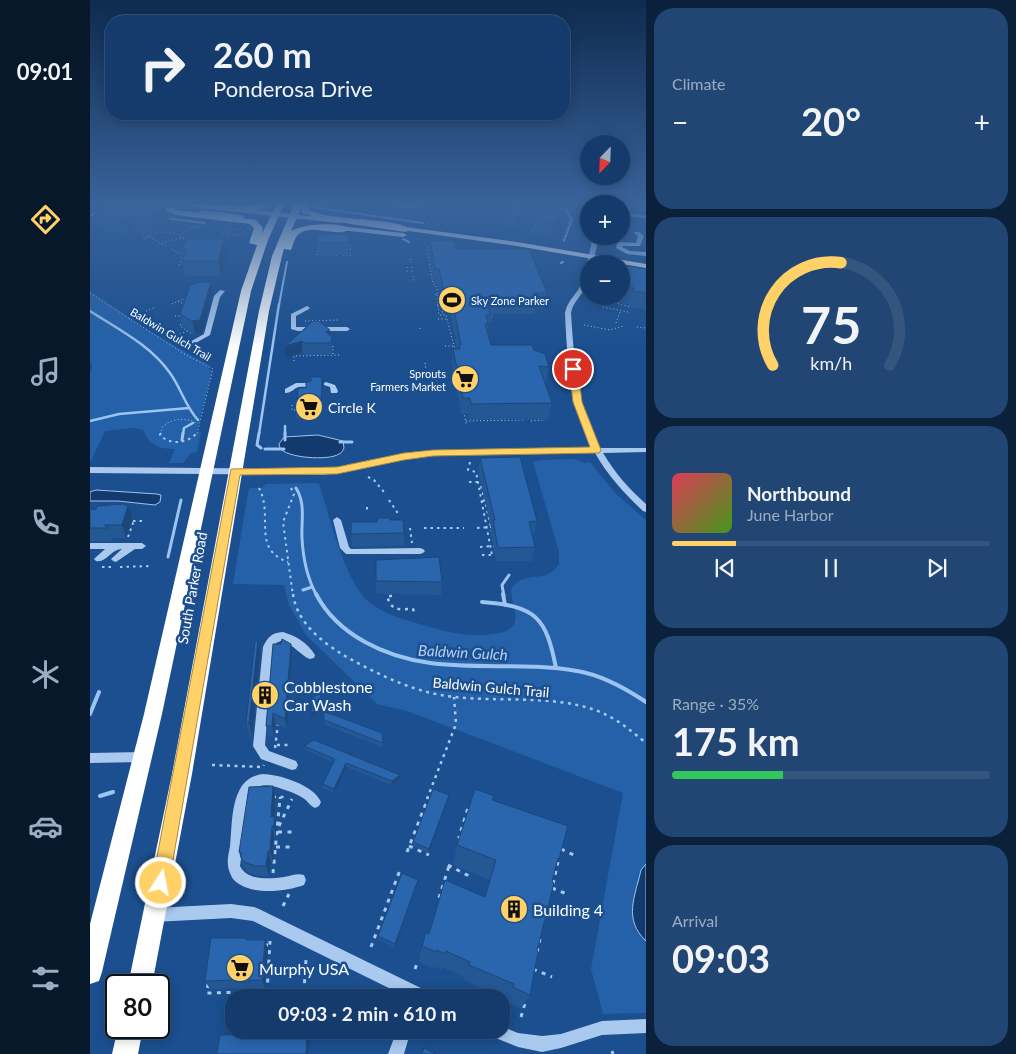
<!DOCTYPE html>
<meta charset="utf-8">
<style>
body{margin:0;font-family:Lato,sans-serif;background:#214673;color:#f1f3f6;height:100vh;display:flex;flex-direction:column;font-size:19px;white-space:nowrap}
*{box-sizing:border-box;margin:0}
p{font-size:16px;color:#9dadc1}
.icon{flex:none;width:28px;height:28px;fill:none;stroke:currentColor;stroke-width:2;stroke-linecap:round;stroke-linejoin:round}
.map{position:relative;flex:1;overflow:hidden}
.side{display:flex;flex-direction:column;gap:8px;padding:8px;background:#0b203b;width:370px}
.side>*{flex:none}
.guide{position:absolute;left:15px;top:15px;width:465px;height:105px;border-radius:20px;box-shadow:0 2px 12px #0003,0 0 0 1px #33557e;background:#143b6b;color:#f1f3f6;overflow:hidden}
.needle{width:32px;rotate:203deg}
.tools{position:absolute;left:490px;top:135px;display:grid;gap:10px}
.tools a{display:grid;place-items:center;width:50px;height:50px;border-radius:50%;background:#143b6b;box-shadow:0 2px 12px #0003,0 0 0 1px #33557e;font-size:25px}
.speed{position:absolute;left:15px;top:974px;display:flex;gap:10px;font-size:25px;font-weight:700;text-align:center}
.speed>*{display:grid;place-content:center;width:65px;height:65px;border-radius:50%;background:#143b6b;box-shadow:0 2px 12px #0003,0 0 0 1px #33557e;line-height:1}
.speed .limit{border:2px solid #111;border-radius:8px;background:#fff;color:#111}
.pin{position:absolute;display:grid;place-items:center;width:42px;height:42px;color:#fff;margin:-21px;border:2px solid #fff;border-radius:50%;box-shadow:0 1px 5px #0007}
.me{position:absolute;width:55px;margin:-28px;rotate:11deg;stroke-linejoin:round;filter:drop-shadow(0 0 4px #0008)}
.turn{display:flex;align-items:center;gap:18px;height:105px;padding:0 25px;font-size:22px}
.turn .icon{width:65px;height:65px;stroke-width:2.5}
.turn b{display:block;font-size:35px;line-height:42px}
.big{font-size:38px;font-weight:700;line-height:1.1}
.side .tile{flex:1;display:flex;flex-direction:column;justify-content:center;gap:8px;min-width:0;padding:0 18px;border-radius:20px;background:#214673}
.side .dial{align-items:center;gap:0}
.dial svg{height:130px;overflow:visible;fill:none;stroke:#33557e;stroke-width:7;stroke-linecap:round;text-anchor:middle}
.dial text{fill:#f1f3f6;stroke:none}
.song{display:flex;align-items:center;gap:15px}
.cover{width:60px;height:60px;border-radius:8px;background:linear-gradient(135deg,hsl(350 70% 55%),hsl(100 70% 35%))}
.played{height:5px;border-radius:2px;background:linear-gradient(90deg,#ffd166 20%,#33557e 20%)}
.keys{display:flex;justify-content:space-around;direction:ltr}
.heat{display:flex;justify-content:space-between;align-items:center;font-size:28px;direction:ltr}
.charge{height:8px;border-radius:4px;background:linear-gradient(90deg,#34c759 35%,#33557e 0)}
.trip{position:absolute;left:135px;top:989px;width:285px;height:50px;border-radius:20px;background:#143b6b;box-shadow:0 2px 12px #0003,0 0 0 1px #33557e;font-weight:700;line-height:50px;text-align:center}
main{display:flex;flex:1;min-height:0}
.dock{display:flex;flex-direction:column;width:90px;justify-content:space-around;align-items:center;background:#08182b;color:#9dadc1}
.dock .icon{width:35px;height:35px}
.dock .selected{color:#ffd166}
.dock b{font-size:22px;color:#f1f3f6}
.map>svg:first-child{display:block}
.green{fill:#2461a8}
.water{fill:#123a6d;stroke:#9cc4f0}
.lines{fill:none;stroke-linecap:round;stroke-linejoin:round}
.stream-far3{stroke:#9cc4f0;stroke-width:2}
.stream-far2{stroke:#9cc4f0;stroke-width:2.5}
.stream-far1{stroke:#9cc4f0;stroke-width:3}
.stream{stroke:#9cc4f0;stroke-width:4}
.path-far3{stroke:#a9c9ee;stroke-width:1;stroke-dasharray:1 2.5;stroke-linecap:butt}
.path-far2{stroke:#a9c9ee;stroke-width:2;stroke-dasharray:2.5 4;stroke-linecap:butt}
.path-far1{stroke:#a9c9ee;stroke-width:2.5;stroke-dasharray:3 4.5;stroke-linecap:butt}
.path{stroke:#a9c9ee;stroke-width:3;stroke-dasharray:4 5.5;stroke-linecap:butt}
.minor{fill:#a9c9ee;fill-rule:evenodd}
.major{fill:#f0f6ff;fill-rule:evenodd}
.highway{fill:#fff;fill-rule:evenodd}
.wall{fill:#245895}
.shaded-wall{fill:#1d4779}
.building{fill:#2a66ad;stroke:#1d4779}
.route{fill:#ffd166;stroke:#a68842}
.labels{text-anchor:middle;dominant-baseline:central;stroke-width:5;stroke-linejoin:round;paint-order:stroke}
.far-poi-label{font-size:11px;fill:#fff;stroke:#1b4f8f;text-anchor:start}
.far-street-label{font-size:11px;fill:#fff;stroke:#1b4f8f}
.poi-label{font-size:14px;fill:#fff;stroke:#1b4f8f;text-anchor:start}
.street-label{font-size:14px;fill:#fff;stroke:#1b4f8f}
.water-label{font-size:15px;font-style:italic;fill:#b5d3f5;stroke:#1b4f8f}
.near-poi-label{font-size:16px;fill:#fff;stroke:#1b4f8f;text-anchor:start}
</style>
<main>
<nav class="dock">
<b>09:01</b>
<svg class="icon selected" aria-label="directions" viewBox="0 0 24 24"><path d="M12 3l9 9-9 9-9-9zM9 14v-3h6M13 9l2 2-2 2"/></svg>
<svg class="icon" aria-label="music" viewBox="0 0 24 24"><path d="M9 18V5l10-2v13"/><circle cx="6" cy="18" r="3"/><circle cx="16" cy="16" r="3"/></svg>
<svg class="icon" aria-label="phone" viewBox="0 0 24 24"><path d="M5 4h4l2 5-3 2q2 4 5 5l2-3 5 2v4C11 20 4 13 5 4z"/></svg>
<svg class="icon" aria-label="climate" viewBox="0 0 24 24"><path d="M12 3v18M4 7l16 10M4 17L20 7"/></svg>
<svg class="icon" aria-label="car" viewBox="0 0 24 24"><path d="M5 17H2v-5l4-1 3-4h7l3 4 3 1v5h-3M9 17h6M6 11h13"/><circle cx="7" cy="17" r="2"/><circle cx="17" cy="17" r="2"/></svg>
<svg class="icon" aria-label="filters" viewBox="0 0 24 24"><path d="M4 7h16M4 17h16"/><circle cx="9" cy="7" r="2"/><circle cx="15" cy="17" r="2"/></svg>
</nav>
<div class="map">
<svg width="556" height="1054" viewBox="0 0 556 1054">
<rect width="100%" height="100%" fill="#1b4f8f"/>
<path class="green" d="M0,291l54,37 66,38 -2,2 4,3 -15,60 4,1 -4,20 -6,1 -8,10h-14l6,-14c-16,0 -25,-3 -32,-19l-9,-2 -29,3 -15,32v-91l2,-5 -2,-7z
M484,459l11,4 5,-1 26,32 30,26v493l-43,1 -12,-45 32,-176 -216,-82 -30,-7 -71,-69 -17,-30 -5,-20 -51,-1 15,-92 2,-4h12l4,-4 53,-1c10,31 25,97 49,118 14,12 31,17 48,22 19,5 39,12 60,12 10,0 33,0 38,-11 5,-12 -5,-25 -2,-37 14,-17 33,-2 47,-23v-12l-26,-90 7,-2z"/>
<path class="water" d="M228,435l25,6 1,7c-2,3 -2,5 -5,6 -10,7 -53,4 -59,-6l-1,-4 5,-7z
M6,490l61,4 4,1 -1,7 -5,3 -37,-4h-28v-9z
M556,864v77c-23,-22 -11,-44 -5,-71z"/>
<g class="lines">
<path class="stream-far3" d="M221,207l112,16
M0,216l7,-4
M75,218l39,5
M313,239l6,3
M474,241l8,-22 -6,-9
M471,263l2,-1
M189,305l8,-43"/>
<path class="stream-far2" d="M0,311c28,18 60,34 80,62 11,15 15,33 28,47
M0,421l29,-7 70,-6
M195,426v8
M93,434l1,-6 9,-5
M169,434l20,-130"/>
<path class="stream-far1" d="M169,433l-2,12 4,3
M195,433v7
M92,440l1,-7
M250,442h12
M175,449h19
M206,488c10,16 5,33 6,50 1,21 5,40 15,58
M78,557l13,-57
M213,590l9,-3
M414,596l-2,-11 7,-10"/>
<path class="stream" d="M226,594c11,21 29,37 49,48 68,38 139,16 212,29 25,4 48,17 69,31
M413,594l2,11
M392,602c54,4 64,15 74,66
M0,714l9,-22
M10,796l13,-4"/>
<path class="path-far3" d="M395,202l20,5
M417,202l10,2
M337,205l3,-3
M434,205l46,-1 19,2
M464,208l5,10 10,3
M447,211l36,-2 16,3
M324,214l11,3 3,7
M345,215l-2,-1 10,-12
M349,220l1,7
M131,227l8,5
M150,229l6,3 -9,4 -8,-3 2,-3z
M66,231l24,3
M53,234l23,12
M132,234l7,-1
M440,235l11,-21h2
M54,239l13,-7
M94,239l-5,-3 9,-7 18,-4
M472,240l8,-22 -3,-5
M133,241l6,-7
M72,243l24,-6
M257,245h3v8
M341,245l-4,3 6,36 3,1 2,9h-3
M81,249l8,4h7
M227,255l1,-9
M232,255h16
M253,255h8
M320,259l1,4
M89,265l4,-10
M317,267v6
M322,267v5
M323,276l1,6
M0,293l96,62 27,14 -16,65
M347,295l2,20h7l9,35
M516,296l-1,4 25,7
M88,301l7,4
M82,304l14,-6
M347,305h4l2,10
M513,307l25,5
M56,311l10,-4
M85,316h6
M39,319l11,-5
M348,319h9
M92,321l-2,5 12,8
M215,321l34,-1
M526,323l4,-11
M494,325l26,5 13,-4
M547,327l9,1
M330,328l1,3
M90,334l7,-3
M243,346v9
M355,346h8
M204,361v-5l46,-1
M335,363l1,8
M347,376v7
M202,405v5h5
M374,412l2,12
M376,421l59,-1
M441,421l13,-1
M70,434l3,-8c11,-8 23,-9 35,-2"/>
<path class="path-far2" d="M71,433l-1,2c11,11 28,8 37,-2
M380,462l-2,8 8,2 16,83
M278,477l6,3 10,12
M379,482h9
M391,486l4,15
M169,488c15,28 -8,61 29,74
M201,488l3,6 -11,28 10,74
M299,500l10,15
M392,501h3l7,31
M277,507v3
M43,521h10
M320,528l2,15
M334,528h40
M387,528l14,-1
M38,537l6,-17 -4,-2
M390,547l14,-1
M392,555h10
M12,567h11
M30,567l32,-1"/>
<path class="path-far1" d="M203,594c4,29 29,48 52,62 34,19 70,37 110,41 44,5 98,-2 140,13 20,7 35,20 51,33
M302,596h-5c5,16 11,13 26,13l2,6
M187,745h15
M185,748l3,-25
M122,765l51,2 1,-2
M183,797h15
M190,799v-2
M337,799l29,-75 -2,-27"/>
<path class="path" d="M189,826l13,-27
M188,832h15
M372,838l-3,-1 9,-29
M319,846l20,9
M186,847h16
M471,849l15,7
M317,852l21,-54
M358,865l19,10 2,-3
M183,873l7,-75
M463,884l5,-22
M462,888l15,6
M349,898l10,-32
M193,906l6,-12
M174,945h6
M281,947l29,-77
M447,952l3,-13
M325,969l3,-8
M443,969l19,8
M118,984l-1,9 97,-2 2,-32
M177,992l3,-51
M431,1017l4,-14
M522,1051l1,3"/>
<path class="minor" d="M303,202l23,4 2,1 -2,1 -21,-2z
M516,202h4v2h-4z
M539,202h5l-5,11 17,3v2l-25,-2v-3h3z
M545,232h4l5,4 -4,10h-18v1l8,4 16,1v4l-19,-2 -11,-6 1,-4 3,-2 16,1 2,-7 -4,-3z
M503,236h6l-6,28h-4v1l-2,-1z
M499,267c0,6 0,12 -2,17 -4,11 -14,17 -16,29 3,45 6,95 29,135h46v4l-43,1c12,20 26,36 43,51v8l-3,-1c-19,-18 -35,-35 -48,-58l-162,2 -27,4 -55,12 -28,4 -233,-2v-6l233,2 28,-3 55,-12 27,-3 159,-3c-22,-40 -25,-90 -27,-135 2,-12 11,-18 16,-28 3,-6 3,-13 8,-18z
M130,290l5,1 -5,6 -10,38 -18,10h-4v-2l16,-9 10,-38z
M217,306l3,2 -1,1 -13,7v11h51l3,2 -3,2h-49l-7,-2v-15z
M236,382l9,3 3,6 -1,2h-6l-1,-6 -6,-2v-2z
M206,383h11l4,2c-5,3 -7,1 -12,2 -5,1 -7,6 -14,6v-4z
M247,517l4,3 8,27 2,2 69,-1 3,1 2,2 -2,2 -3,1h-74l-6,-6 -7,-28z
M0,543h52l4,3 -4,3h-7l-19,13 -3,-1 -2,-2 11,-10c-11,0 -15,14 -26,12l-2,-2 11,-10h-15z
M193,632c13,4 25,11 32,23l-1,3c-2,0 -3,1 -4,1 -4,0 -20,-16 -27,-19l-7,3 -3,4 -8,98 4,6 27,10 2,4 -2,4 -4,1 -31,-11 -8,-13 10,-99c5,-10 8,-14 20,-15z
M52,752l4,1 2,4 -2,4 -4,1 -52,1v-10z
M172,774c17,0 52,11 59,28l-2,4 -4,2c-5,-2 -7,-7 -12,-10 -6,-4 -14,-7 -21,-9 -34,-14 -35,13 -38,38 -1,13 -2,26 -4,39 7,15 30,13 44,11 7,-1 13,-4 20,-2l2,5 -2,5c-19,7 -56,11 -71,-6 -2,-3 -5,-10 -5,-14 -1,-6 1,-13 2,-19 2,-19 1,-41 10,-57 5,-9 12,-13 22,-15z
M141,904l23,3 5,2 172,84 2,5h-24l-156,-77 -22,-3 -77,4 -5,-2 -2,-5 2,-5 5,-2z
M556,1019v14l-44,2 -41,13 -19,4 -24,-5 -30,-12 -2,-5h15v-4l17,7 24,3 19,-2 41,-13z
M307,1030h14l-7,24h-16z"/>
<path class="major" d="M74,202h25l27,5 -3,2z
M142,208l107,11 4,2 -4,2 -109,-12v-2z
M112,210l39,5 4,2 -4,2 -41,-6v-2z
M240,225l73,8 4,2 -4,2 -70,-8h-3z
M301,225l126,17 129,22v4l-129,-22 -123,-17h-3z"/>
<path class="highway" d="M177,202h18l-17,38 -17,51 -89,423 -60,258 -3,9 -9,3v-60l54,-210 97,-423 16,-46 -8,-2 5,-15 -4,-4 -74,-9 -16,-7 4,-3 13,5 79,10 7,8 -1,6 14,-30c-23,13 -51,6 -76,4l-4,-2 4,-2 49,2z
M205,202h13l1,8c25,12 86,7 101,19l-4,3 -82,-12 -22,-7 -1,-4 -10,22c12,-7 49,-10 59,-2 -13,10 -40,-8 -53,7 -3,3 -4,10 -6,14l-7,-1 -2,7 -13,55 -77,463 -40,211h-24l44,-211 87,-463 13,-55z
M28,1028h25l-5,26h-26z"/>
</g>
<path class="wall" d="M547,202h9v9l-11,-1z
M76,206l3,14 -16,14 -21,-2 -3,3 -26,-4 -1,-5 -4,-1 -3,-14z
M435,212l-11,18 -10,-2 2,-11z
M470,213l-2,11 -6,12 -17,-3 2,-11z
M556,232v14h-4z
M259,234l-1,21h-30l-1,-12z
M340,241l26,8 91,44 -3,15h-9l-1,6h-40l-2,8h-3l-2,10 4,13 43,5 15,17 -3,16h-1l7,20 -4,17h-79l-1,-6h-7l-9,-50 1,-15h4l-7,-35 -2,1 -1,-8h-4l-5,-23h-4l-1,-7 -3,-22z
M92,250l45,4 -6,22h-36l-3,-15 2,-4z
M531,265l25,4v41l-18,-4 1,-2 -24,-4 1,-4h15z
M121,282l2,12 -11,39 -7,1 -13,-8 -2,-12z
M223,321l19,16v18h-27l-3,-3 -16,6 -1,-12z
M220,377l12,5 -1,27h-4v9l-21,1v-6l10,-25 4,-7z
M390,458l57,63 -3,14h-2l3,12 -3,14h-36l-5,-27v-6l-13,-57z
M0,510l43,9 -7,19h-14l1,3h-23z
M300,520l14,13v13l-52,1 -1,-25h26z
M286,560l66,22 -1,13 -65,-1z
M201,644l1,10 -5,75 -12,-5 -1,12h-6l-2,-10z
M170,654l-8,82 -3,-1 -3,-12z
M233,711l60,32v4l-58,-22z
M214,746l96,33 -9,6 -45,-18 -12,26 -11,-5v-4l10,-22 -28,-12z
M185,797l-1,21 2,9v9h-2l-1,26h-2l-2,14h-10l-10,-3 -5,-4 -5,-17z
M358,799l-19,54 -16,-7v-4z
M403,801l66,58 -3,6 -19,86 -7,44 -9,14 -16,-7v-3l-41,-19 1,-3 -23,-10 -1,3 -7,-4 -1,3 -14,-7 3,-16 7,-12 56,-37 5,-17 -37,-15 4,-20z
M327,883l-22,64 -17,-7v-4z
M156,938l1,2 21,9 -3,39h-13v2h-13l-1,-2 -28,1 -5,-8z"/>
<path class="shaded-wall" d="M436,202l-1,10 -11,18 2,-11z
M76,206l3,14 -16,14 -3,-15z
M470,213l-2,11 -6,12 2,-12z
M39,217l3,15 -3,3 -4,-15z
M134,239l3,15 -6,22 -3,-15z
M121,282l2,12 -11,39 -7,1 -3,-13z
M240,330v12l-4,-10z
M212,341v11l-16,6 -1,-12z
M38,506l5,13 -7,19 -4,-13z
M168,641l2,13 -8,82 -3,-13z
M201,644l1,10 -5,75 -2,-10z
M231,692v20l-10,5v-4z
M183,713l2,11 -1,12 -2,-10z
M256,763v4l-12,26v-4z
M310,775v4l-9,6 1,-4z
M183,786l2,11 -1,21 2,9v9l-5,-19z
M359,795l-1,4 -19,54v-4z
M182,826l2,10 -1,26 -3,-11z
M178,851l3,11 -2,14 -3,-10z
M328,880l-1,3 -22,64v-3z
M175,940l3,9 -3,39 -3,-8z
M217,1033l2,6 -1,15h-2z"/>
<path class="building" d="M16,202h35l25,4 -16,13 -21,-2 -4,3 -25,-3 6,-5 -11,-1z
M426,202h10l-10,17 -10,-2z
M454,211l16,2 -6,11 -17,-2z
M259,234l-1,9h-31l1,-8z
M97,239h37l-6,22h-36l5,-11h-5z
M340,241h24l2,8h73l18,44h-12l2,5 -45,1 3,7h-7l2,9h-4l2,9h-3l6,21h41l2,5 11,4 4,13 -10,-1 13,37 -81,1 -1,-6h-7l-10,-49h7l-1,-4h2l-9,-46h-3l-1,-7h-4l-5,-23h-4l-1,-7z
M531,265l25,4v24l-13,-2 1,-3 -13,-2z
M109,282h12l-11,38 -8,1 -12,-7 10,-28z
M223,321h6l11,9 -4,2 6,5 -1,6h-27l-2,-2 -17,5z
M220,377h12l-1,26h-4v9l-21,1 2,-25h8v-5l6,-3z
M430,457l17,64 -8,1 6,25 -37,1 -5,-28h2l-15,-62z
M33,504l5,2 -6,19h-18l4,3h-18v-18l6,-1 1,-3z
M288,518h11l1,2h13l1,13 -53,1v-12h26z
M349,557l3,25 -66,-1v-21z
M192,639l9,5 -6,75 -12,-6 -1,13h-6l7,-82h8z
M165,641h3l-9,82h-3z
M231,692l-1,16 -9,5 1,-15z
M233,711l59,22 1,10 -59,-23z
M224,740l86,35 -8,6 -46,-18 -12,26 -11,-5 12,-25 -31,-13z
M183,786l-2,31 3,-1v10h-2l-2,25h-2l-2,15h-10l-10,-3 -5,-5v-6h-2l10,-65z
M343,789l16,6 -20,54 -16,-7z
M385,789l19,7 -2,4 76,26 -9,33 -1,-1 -6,24 2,1 -17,68 1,1 -8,43 -17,-8 1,-3 -45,-19 1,-3 -24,-11 -1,3 -8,-4v2l-15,-6 4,-14 3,2 16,-54 40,17 11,-37 -39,-15z
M312,873l16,7 -23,64 -17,-8z
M121,938h35v2h19l-3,40h-13v2h-14l1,-2 -31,1z
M217,1033l-1,21h-89l3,-19z
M334,1048l12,6h-14z"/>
<linearGradient id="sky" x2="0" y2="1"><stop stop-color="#0f2b4f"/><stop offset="0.58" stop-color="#39639b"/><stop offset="1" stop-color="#39639b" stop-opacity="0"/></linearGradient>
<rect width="556" height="350" fill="url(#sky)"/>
<path class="route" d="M483,366l5,3 4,33 19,48 -2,3 -166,3 -29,4 -67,14 -97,1 -71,408 -2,6 -6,2 -6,-2 -3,-6 79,-414 106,-2 67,-14 29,-3 157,-3 -17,-45 -4,-33z"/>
<defs>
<g id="stadium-disc" transform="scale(1.4375)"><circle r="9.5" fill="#ffd166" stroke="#1b4f8f"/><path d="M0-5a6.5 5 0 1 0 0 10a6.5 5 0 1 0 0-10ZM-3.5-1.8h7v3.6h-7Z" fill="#111"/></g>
<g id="supermarket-disc" transform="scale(1.4375)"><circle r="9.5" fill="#ffd166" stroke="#1b4f8f"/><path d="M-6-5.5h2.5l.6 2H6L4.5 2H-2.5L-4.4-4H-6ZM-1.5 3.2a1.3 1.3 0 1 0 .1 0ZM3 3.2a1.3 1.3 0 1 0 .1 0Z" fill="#111"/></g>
<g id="building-disc" transform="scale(1.4375)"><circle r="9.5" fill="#ffd166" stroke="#1b4f8f"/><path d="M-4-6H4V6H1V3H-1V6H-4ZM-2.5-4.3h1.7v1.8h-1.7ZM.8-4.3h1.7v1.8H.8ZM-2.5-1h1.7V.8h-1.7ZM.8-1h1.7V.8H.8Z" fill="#111"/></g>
</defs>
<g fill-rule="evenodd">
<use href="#stadium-disc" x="362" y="300"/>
<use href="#supermarket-disc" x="375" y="379"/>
<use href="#supermarket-disc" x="219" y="407"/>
<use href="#building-disc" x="175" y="695"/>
<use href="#building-disc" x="424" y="909"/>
<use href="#supermarket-disc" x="150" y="968"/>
</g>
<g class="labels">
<g class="far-poi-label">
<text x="381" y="300">Sky Zone Parker</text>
<text x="356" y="373" text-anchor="end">Sprouts<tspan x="356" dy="13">Farmers Market</tspan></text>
</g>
<g class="far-street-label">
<text transform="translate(81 334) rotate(31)">Baldwin Gulch Trail</text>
</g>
<g class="poi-label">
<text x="238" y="407">Circle K</text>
</g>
<g class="street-label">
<text transform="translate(102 588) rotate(-80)">South Parker Road</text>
<text transform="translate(401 687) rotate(5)">Baldwin Gulch Trail</text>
</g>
<g class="water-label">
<text transform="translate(373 652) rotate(3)">Baldwin Gulch</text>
</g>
<g class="near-poi-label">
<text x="194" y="686">Cobblestone<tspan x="194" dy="18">Car Wash</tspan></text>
<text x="443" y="909">Building 4</text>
<text x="169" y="968">Murphy USA</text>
</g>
</g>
</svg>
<div class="tools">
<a><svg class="needle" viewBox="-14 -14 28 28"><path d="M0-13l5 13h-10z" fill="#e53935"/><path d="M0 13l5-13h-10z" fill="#9dadc1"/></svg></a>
<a>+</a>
<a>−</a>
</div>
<div class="speed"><div class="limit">80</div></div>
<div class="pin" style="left:483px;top:369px;background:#d93025"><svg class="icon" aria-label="arrive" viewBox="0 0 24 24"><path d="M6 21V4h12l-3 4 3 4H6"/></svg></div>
<svg class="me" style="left:71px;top:883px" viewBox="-20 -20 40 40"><circle r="17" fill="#ffd166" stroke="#fff" stroke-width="3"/><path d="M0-11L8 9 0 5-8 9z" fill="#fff"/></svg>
<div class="trip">09:03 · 2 min · 610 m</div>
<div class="guide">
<div class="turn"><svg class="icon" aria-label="right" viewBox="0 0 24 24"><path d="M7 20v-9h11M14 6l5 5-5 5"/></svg><div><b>260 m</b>Ponderosa Drive</div></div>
</div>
</div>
<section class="side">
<div class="tile"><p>Climate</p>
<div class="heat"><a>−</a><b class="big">20°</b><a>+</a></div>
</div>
<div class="tile dial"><svg viewBox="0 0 100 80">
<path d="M14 69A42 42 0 1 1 86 69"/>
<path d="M14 69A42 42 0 0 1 56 6" stroke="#ffd166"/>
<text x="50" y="56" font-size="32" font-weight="700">75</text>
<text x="50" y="72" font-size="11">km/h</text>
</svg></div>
<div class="tile">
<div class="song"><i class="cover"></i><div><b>Northbound</b><p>June Harbor</p></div></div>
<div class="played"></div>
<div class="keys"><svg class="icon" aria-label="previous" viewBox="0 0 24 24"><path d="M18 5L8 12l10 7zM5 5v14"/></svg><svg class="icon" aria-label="pause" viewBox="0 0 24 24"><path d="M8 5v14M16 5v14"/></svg><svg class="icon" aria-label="next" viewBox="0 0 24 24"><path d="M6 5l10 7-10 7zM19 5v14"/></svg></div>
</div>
<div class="tile"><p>Range · 35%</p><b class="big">175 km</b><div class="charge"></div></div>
<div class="tile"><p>Arrival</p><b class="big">09:03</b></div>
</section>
</main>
